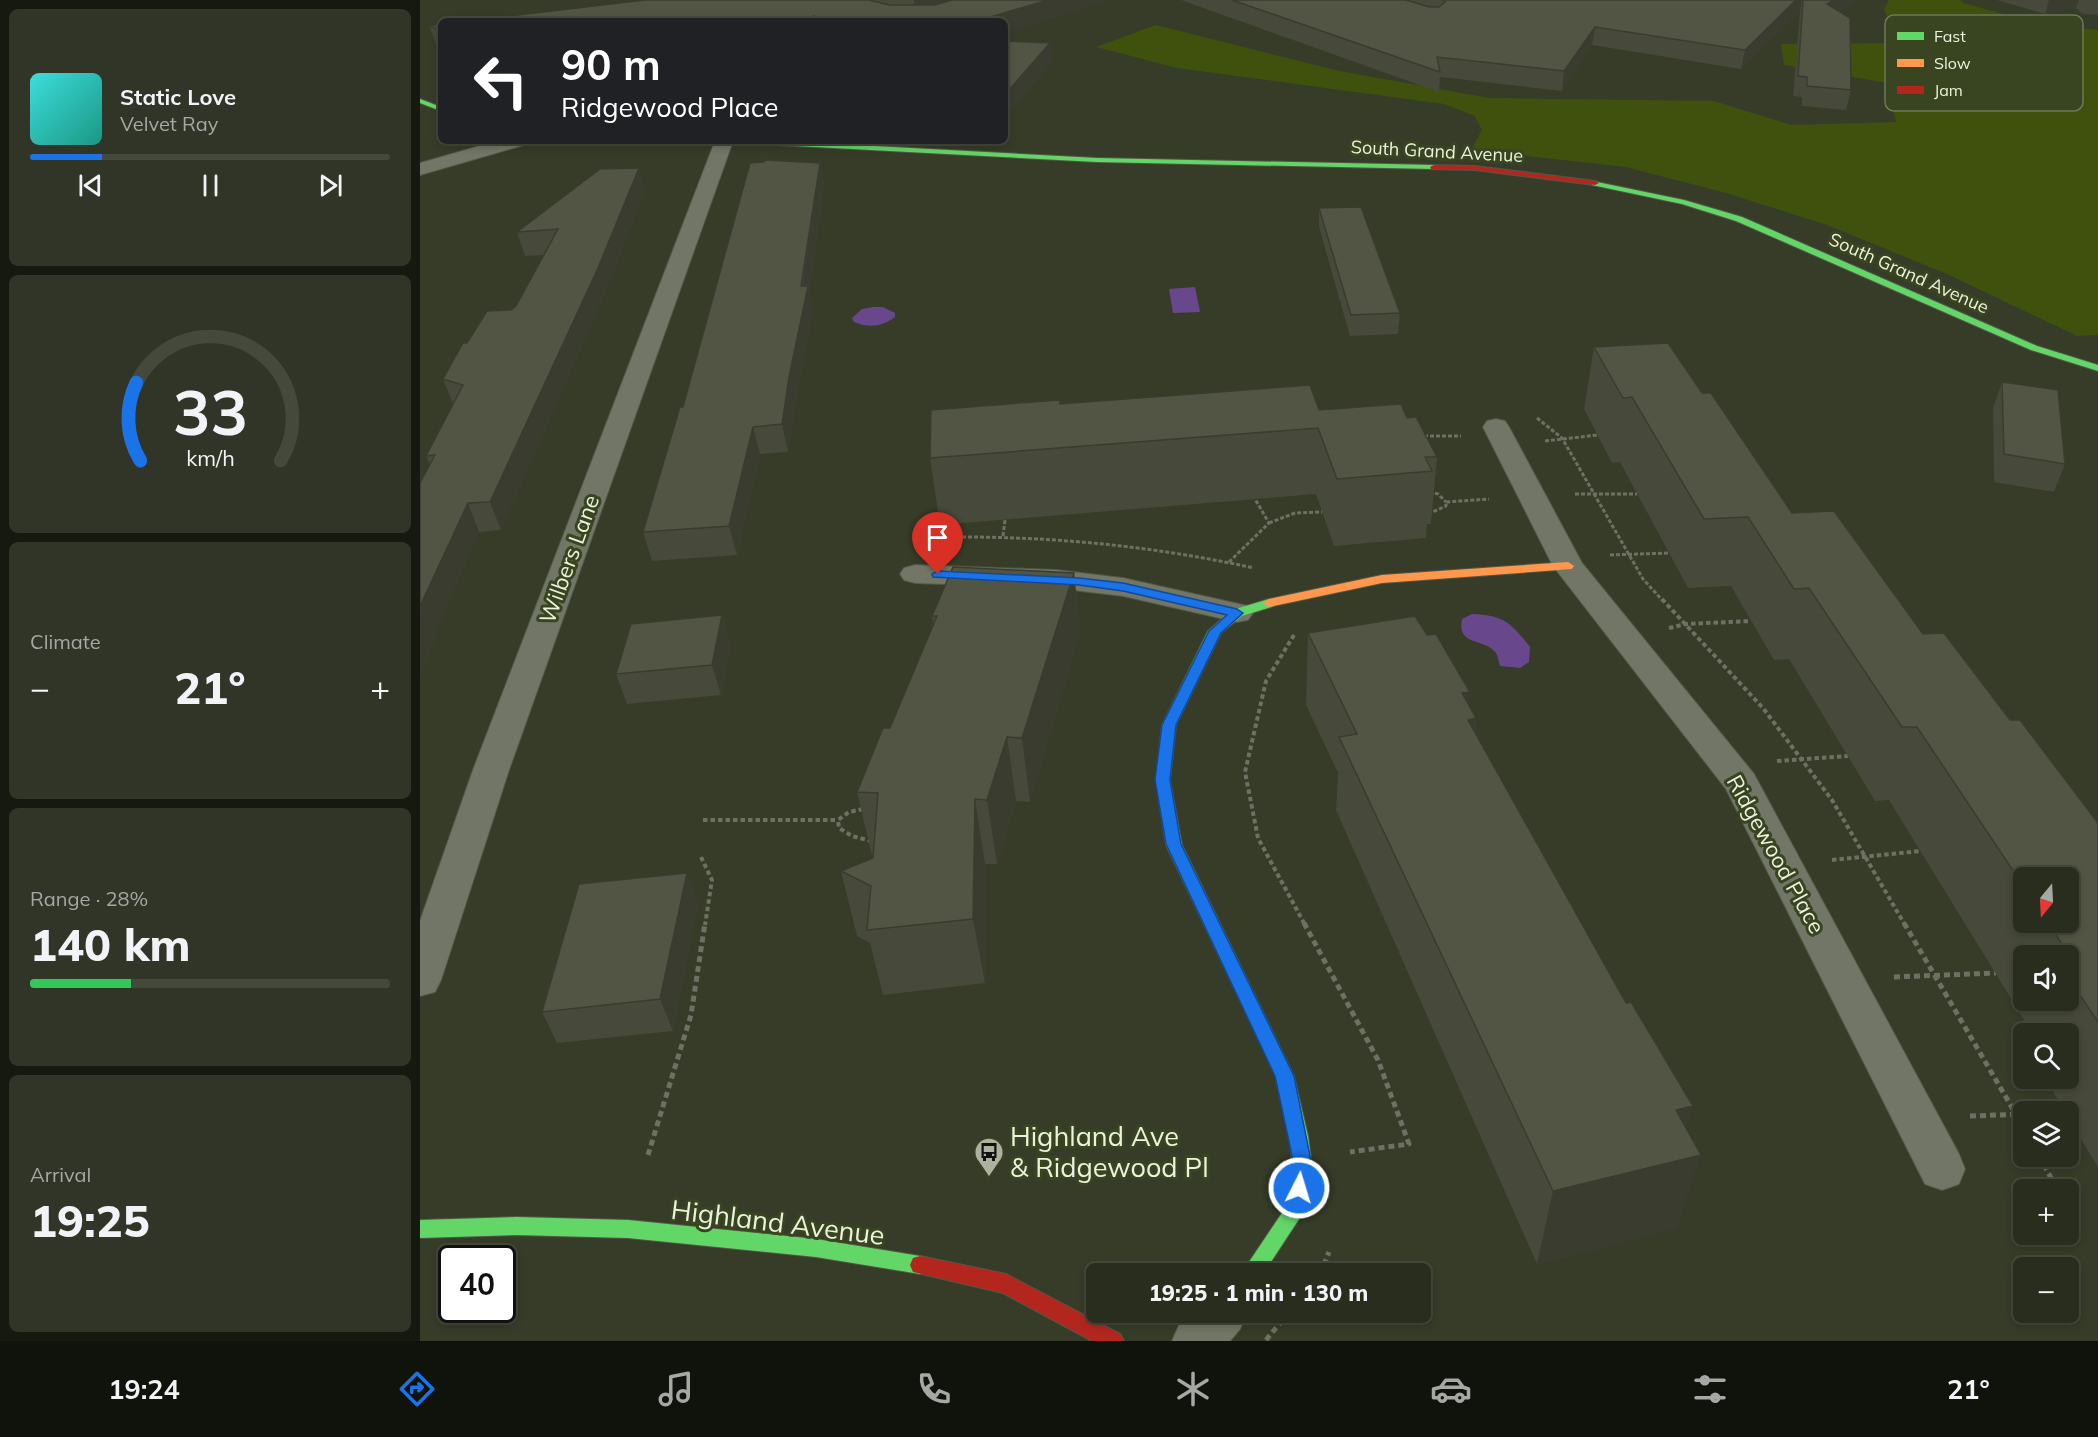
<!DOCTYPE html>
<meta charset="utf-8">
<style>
body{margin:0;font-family:Mulish,sans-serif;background:#303527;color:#f1f3f6;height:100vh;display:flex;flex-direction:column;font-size:22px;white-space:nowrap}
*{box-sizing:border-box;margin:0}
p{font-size:20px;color:#a5a8a4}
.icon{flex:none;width:33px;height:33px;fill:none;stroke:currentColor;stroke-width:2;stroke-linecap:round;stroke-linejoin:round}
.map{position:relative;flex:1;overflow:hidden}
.panel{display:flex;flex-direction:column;gap:9px;padding:9px;background:#161910;width:420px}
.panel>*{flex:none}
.hud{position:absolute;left:18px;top:18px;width:570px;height:126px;border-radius:9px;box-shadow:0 3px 9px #0003,0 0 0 2px #44493c;background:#202124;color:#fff;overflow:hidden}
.needle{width:39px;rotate:198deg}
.fabs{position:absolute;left:1593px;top:867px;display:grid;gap:12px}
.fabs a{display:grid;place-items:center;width:66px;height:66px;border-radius:9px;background:#282d1e;box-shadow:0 3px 9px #0003,0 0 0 2px #44493c;font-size:30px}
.speed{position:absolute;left:18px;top:1245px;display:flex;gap:12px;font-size:30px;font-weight:700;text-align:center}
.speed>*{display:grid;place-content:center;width:78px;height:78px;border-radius:50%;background:#282d1e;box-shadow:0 3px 9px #0003,0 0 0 2px #44493c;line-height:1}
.speed .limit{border:3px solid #111;border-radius:9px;background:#fff;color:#111}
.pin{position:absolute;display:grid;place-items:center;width:51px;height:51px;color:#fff;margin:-62px -26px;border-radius:50% 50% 50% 0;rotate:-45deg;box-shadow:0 0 6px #0007}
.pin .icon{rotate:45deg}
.me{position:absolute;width:66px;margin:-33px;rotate:5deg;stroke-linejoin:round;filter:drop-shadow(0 0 4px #0008)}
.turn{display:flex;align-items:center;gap:21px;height:126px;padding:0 24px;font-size:27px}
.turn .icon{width:78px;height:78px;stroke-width:2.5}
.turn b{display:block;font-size:42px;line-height:51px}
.big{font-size:45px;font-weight:800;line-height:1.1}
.panel .tile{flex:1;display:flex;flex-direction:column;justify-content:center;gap:9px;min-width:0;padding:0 21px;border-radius:9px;background:#303527}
.panel .dial{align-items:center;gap:0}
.dial svg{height:156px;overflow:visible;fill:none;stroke:#44493c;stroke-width:7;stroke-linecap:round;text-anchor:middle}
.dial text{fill:#f1f3f6;stroke:none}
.song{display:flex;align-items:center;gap:18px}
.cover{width:72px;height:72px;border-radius:9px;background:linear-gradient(135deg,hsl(180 70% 55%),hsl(170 70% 35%))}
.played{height:6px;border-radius:3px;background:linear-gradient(90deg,#1a73e8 20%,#44493c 20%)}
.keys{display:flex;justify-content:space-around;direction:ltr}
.heat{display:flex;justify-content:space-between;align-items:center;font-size:33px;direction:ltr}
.charge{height:9px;border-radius:4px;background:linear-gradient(90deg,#34c759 28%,#44493c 0)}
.trip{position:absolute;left:666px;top:1263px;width:345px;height:60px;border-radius:9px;background:#282d1e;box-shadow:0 3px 9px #0003,0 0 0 2px #44493c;font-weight:800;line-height:60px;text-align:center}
.tabs{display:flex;height:96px;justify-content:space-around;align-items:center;background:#10120c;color:#a5a8a4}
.tabs .icon{width:42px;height:42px}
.tabs .current{color:#1a73e8}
.tabs b{font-size:27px;color:#f1f3f6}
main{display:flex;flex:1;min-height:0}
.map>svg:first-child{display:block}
.green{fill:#40510e}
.water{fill:#68478d}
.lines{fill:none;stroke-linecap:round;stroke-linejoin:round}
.street-casing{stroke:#525846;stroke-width:2}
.fast-casing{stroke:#525846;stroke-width:2}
.slow-casing{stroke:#525846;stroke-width:2}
.jam-casing{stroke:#525846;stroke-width:2}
.path-far2{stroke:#6c7163;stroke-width:3;stroke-dasharray:4 2;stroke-linecap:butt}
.path-far1{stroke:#6c7163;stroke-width:4;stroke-dasharray:4.5 3;stroke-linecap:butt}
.path{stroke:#6c7163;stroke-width:5;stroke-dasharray:6 4;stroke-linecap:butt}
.street{fill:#717666;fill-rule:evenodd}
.fast{fill:#63d668;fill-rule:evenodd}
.slow{fill:#ff974d;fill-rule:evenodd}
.jam{fill:#b3261e;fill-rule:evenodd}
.wall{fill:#47493a;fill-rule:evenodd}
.shaded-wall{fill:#3a3c30}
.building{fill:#535544;stroke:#3a3c30;stroke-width:1.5}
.route{fill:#1a73e8;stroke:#114b97;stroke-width:1.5}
.labels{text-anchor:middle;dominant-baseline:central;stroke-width:6;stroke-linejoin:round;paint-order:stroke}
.far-street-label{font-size:18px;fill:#ebf2dd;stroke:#394420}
.street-label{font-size:22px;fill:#ebf2dd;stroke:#394420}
.near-poi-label{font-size:27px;fill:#ebf2dd;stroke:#394420;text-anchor:start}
.near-street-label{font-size:27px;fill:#ebf2dd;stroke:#394420}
.key{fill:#394420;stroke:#6e7859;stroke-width:1.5}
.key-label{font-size:16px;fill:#ebf2dd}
</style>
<main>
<section class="panel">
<div class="tile">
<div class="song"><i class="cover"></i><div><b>Static Love</b><p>Velvet Ray</p></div></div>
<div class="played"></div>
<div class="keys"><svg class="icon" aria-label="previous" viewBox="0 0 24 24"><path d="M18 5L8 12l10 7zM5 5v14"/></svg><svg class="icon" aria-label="pause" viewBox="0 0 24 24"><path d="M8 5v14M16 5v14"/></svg><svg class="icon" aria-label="next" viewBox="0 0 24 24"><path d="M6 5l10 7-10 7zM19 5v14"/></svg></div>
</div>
<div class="tile dial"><svg viewBox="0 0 100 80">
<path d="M14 69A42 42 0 1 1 86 69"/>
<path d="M14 69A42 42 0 0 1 12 29" stroke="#1a73e8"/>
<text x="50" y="56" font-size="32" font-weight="700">33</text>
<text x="50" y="72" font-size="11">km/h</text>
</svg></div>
<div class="tile"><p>Climate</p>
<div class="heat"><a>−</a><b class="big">21°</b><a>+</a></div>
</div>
<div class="tile"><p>Range · 28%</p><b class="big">140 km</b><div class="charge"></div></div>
<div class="tile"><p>Arrival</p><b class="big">19:25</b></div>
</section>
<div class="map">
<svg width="1678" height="1341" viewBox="0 0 1678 1341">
<rect width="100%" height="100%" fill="#363c28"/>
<path class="green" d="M1469,0h71l3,3 80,22 55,5v305l-21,1 -130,-62 -120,-49 -101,-32 -100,-26 -155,-17 11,-20 -7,-14 -31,-12 -267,-36 -81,-21 60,-22 183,46 150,27 225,3 77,24 105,-3 -9,-39 -103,-18 -3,-21 119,-1 -16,-33z"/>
<path class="water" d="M775,287l5,25 -27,1 -4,-24z
M453,307h10l12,6v4c-12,10 -28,11 -41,5l-2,-4 10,-9z
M1052,614c32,1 39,9 58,33l-1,15 -9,6 -20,-2c-2,-6 -2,-13 -8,-17 -13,-10 -35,-5 -30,-30z"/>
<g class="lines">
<g class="street-casing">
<path id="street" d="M77,141h29l-2,4 -104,30v-12z
M295,141h18l-224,629 -68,210 -6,12 -15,4v-75l53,-151z
M1076,419l9,2 4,6 73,136 172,211 205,380 6,15 -6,15 -17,6 -17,-6 -199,-395 -173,-223 -70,-139 4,-6z
M495,565l141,5 67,8 125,28 5,7 -5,7 -11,2 -114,-26 -67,-8 -141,-5 -11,-3 -4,-6 4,-6z
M769,1312h58l-7,17 -10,12h-58l8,-18z"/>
</g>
<g class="fast-casing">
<path id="fast" d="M0,99l21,8v4l-21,-8z
M315,141h47l315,17 337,7 4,2 -4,2 -337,-7 -358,-19z
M1172,181l92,19 58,17 295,129 61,19v6l-67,-21 -295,-129 -54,-17 -90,-19z
M849,599l6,4 -1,3 -32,10 -21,17 -45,92 -6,55 12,65 112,231 14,60 4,30 -7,44 -42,64h-22l45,-67 6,-41 -2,-30 -14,-60 -110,-231 -10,-65 6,-55 46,-94 24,-21z
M97,1217l111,3 188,19 104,17 7,2 3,7 -3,7 -7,2 -104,-17 -188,-19 -111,-3 -97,3v-18z"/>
</g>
<g class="slow-casing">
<path id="slow" d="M1148,562l6,4 -2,3 -190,14 -113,24 -6,-4 6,-4 113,-24z"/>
</g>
<g class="jam-casing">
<path id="jam" d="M1014,165l41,1 120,15 4,2 -4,2 -120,-15 -44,-1 -1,-2z
M500,1256l86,18 114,60 4,7h-32l-89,-48 -90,-21 -3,-7 3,-7z"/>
</g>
<path class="path-far2" d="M1117,418l25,20 81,141 20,22
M1004,436h37
M1125,441l53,-6
M1009,492l9,2 8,8
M1155,494h62
M1008,514l18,-8v-4l43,-3
M849,523l26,-10 27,-1
M583,536l2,-16
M542,537c99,0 195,10 292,31
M1190,555l60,-2
M809,562l40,-39 -14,-24"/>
<path class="path-far1" d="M1242,599l101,109 69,92 73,125
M1249,628l17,-4 65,-3
M874,635l-28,46 -21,91 13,66 47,87
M1357,761l71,-5
M443,809l-14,3 -11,8 1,8 13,8 19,5
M283,820h135
M281,857l11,23 -7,45
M1412,860l88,-9"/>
<path class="path" d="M884,923l74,137 31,84 -59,8
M1484,923l120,205
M1474,977l102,-4
M1630,1112l14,-2
M1550,1116l54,-2
M228,1155l43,-140 14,-92
M1619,1156l17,31
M900,1274l9,-22
M846,1340l23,-28"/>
<use href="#street" class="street"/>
<use href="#fast" class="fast"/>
<use href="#slow" class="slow"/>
<use href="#jam" class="jam"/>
</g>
<path class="wall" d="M225,0h464l-104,32z
M761,0h676l-18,12 12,78 -5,20 -44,-4v-9l-9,-1 7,-85 -59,58 -149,-24 -30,46 -122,-14 -1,15z
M1577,0h101v15l-16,-1 -6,-6 -31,6z
M21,24v22l-5,-2 -7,-18z
M585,41l45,2 2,19 -42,49h-5z
M400,163l4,23 -15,107 4,18 -18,93 -7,48 -28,2 -23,101 -85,6 -9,-29 40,-125z
M225,190l-40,103 -104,237 -22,2 -44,100 1,4 -16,39 10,-210 -4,-9 27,-52 -10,-25 24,-36 49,-37 28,-51 -19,1 -8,-24z
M899,208l81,105 -2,21 -48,2 -31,-109z
M1174,347l108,46 90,120 131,121 87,86 88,103v344l-30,-49v-6h-3l-20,-34h23v-44h-44v9l-5,-7 7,-13 -137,-223 -14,1 -86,-142 -15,1 -43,-74 -43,2 -68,-126 -8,1 -28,-54zM1604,878l44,44h-44zM1604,956h44v44h-44z
M1582,382l63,82 -11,28 -60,-10 -1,-74z
M640,404l259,6 88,8 30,39 -6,67h-4l-1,14 -92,8 -18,-52 -376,31 -10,-67z
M654,573l6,60 -50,169 -14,-1 -19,63h-12v119l-102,12 -13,-52 -13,-7 -16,-65 32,-13v-2h-1l-15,-64 33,-64 43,-102 -1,-10z
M302,615l9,30 -10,50 -94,9 -11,-30z
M888,633l161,72 7,13 -1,14 211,396 -9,100 -140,36 -201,-454 2,-37 -32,-68z
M267,873l11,31 -25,127 -116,12 -15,-31z"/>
<path class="shaded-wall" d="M494,0h53l-51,16z
M628,0h61l-104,32v-11h-28z
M1376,0h6l-2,11 -59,58 4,-19z
M1414,0h23l-34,23 4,-19z
M1629,0h30l-3,8 -31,6z
M394,16l1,5h-18z
M1175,27l-3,18 -30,46 2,-20z
M630,43l2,19 -42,49 -2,-20z
M400,163l4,23 -15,107 4,18 -18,93 -7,48 -6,-28z
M219,168l6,22 -40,103 -104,237 -11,-28z
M333,427l7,27 -23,101 -8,-29z
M48,503l11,29 -44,100 1,4 -16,39v-69z
M654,573l6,60 -50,169 -8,-64z
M302,615l9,30 -10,50 -9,-30z
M1050,692l-8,73v-72z
M1056,718l-9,73 1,-71z
M587,737l9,64 -19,63 -10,-64z
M555,799l10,65v119l-12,-64z
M267,873l11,31 -25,127 -13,-32z
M1273,1106l-17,55 25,-6 -24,73 -140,36 16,-73 123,-81z"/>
<path class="building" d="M225,0h224l20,5h46l17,-5h96l-71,21h-164l1,-5 -17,5h-329z
M812,0h174l23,7h10l6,-5 -2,-2h353l-51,50 -150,-23 -31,44 -127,-14 3,15z
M1383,0h31l-7,4 23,14 1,72 -44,-4v-9l-9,-1z
M21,24v6l-12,-4z
M585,41l45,2 -42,48h-3z
M345,160l55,3 -19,123h7l-19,91 -7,47 -29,3 -24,99 -86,6 37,-125h3l67,-244 14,-1z
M219,168l-41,100 -108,234 -22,1 -48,103v-123l15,-28 -9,1 37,-71 -20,-6 20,-36h4l20,-32 24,-1 5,-4 42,-77 -41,3 83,-63z
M941,207l39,106 -49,2 -32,-107z
M1248,343l34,50h9l81,120 42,-2 89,123 21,-1 66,87h10l78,103v199l-30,-45v-16l5,-1 -26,-38h21v-44h-44v9l-107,-160h-15l-93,-139 -15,1 -46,-72 -44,2 -72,-122 -9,1 -29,-51z
M1582,382l56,8 7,74 -61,-10z
M890,385l9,25 82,-6 6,14 9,-1 21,40h-12l7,14 -95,8 -19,-51 -388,30 1,-48 128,-10 1,4z
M533,567l121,6 -52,165 -15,-1 -20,63 -12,-1 -2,120 -106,11 4,-44 -30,-15 32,-13 5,-65 -21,-1 26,-64h7l47,-112h-5z
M3,606l-3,8v-7z
M302,615l-10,50 -96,9 15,-50z
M995,616l12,19 9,-1 34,58 -8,1 14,25 -8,2 158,283 5,-1 62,104 -17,4 25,45 -148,36 -214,-454 18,-3 -49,-101z
M267,873l-27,126 -118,13 37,-128z"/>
<path class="route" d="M518,571l141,7 44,5 114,26 6,4 -22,20 -45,92 -6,55 11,64 113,232 18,90 -6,28 -7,3 -7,-3 -3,-6 4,-22 -2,-15 -16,-75 -109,-232 -11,-64 7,-55 47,-94 18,-16 -104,-24 -44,-6 -146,-8 -1,-3z"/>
<defs>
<g id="bus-pin" transform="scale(1.5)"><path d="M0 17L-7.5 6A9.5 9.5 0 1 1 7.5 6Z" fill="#acb29e" stroke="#394420"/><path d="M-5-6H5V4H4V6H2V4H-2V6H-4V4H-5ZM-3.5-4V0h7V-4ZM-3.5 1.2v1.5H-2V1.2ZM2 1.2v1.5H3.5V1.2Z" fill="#111"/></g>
</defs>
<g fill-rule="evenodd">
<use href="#bus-pin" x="569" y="1152"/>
</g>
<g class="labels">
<g class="far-street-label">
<text transform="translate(1017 151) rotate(3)">South Grand Avenue</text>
<text transform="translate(1489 273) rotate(24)">South Grand Avenue</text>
</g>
<g class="street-label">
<text transform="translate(149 559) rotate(-70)">Wilbers Lane</text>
<text transform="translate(1356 854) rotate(61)">Ridgewood Place</text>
</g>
<g class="near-poi-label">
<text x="590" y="1136">Highland Ave<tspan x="590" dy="31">&amp; Ridgewood Pl</tspan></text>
</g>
<g class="near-street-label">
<text transform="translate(358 1222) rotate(7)">Highland Avenue</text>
</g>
</g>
<rect x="1465" y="15" width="198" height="96" rx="9" class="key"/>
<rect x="1477" y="32" width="27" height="8" fill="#63d668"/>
<rect x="1477" y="59" width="27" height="8" fill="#ff974d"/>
<rect x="1477" y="86" width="27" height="8" fill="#b3261e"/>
<g class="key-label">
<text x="1514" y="42">Fast</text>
<text x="1514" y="69">Slow</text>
<text x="1514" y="96">Jam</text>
</g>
</svg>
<div class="fabs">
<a><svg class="needle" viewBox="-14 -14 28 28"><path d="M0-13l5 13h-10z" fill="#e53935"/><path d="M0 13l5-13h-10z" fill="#a5a8a4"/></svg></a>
<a><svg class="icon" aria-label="sound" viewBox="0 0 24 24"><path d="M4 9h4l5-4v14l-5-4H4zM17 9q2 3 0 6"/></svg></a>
<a><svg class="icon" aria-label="search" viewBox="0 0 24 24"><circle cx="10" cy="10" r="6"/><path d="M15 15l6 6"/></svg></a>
<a><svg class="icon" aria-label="layers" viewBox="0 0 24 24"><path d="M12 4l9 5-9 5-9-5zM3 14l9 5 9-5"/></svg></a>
<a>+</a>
<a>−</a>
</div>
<div class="speed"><div class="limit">40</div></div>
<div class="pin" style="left:518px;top:574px;background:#d93025"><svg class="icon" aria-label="arrive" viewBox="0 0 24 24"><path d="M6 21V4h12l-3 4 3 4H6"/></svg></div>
<svg class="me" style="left:879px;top:1188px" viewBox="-20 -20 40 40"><circle r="17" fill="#1a73e8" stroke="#fff" stroke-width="3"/><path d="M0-11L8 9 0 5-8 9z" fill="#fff"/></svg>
<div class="trip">19:25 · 1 min · 130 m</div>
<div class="hud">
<div class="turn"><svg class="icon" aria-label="left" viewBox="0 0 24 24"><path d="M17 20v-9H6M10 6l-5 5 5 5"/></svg><div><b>90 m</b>Ridgewood Place</div></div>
</div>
</div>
</main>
<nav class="tabs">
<b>19:24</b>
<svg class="icon current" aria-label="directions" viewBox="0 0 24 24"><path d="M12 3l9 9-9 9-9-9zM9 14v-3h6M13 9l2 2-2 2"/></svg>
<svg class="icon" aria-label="music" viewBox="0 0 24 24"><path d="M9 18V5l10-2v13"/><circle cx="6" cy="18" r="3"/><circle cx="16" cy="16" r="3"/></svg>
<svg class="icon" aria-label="phone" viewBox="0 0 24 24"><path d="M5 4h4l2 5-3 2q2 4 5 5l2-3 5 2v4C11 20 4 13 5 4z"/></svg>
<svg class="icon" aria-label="climate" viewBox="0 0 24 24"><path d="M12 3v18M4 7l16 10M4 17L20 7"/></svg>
<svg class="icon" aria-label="car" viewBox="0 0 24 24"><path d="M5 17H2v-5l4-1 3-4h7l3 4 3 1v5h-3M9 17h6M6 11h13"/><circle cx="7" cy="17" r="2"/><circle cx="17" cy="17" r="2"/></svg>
<svg class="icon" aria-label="filters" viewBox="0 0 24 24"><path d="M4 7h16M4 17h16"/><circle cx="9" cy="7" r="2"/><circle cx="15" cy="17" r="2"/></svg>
<b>21°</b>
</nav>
